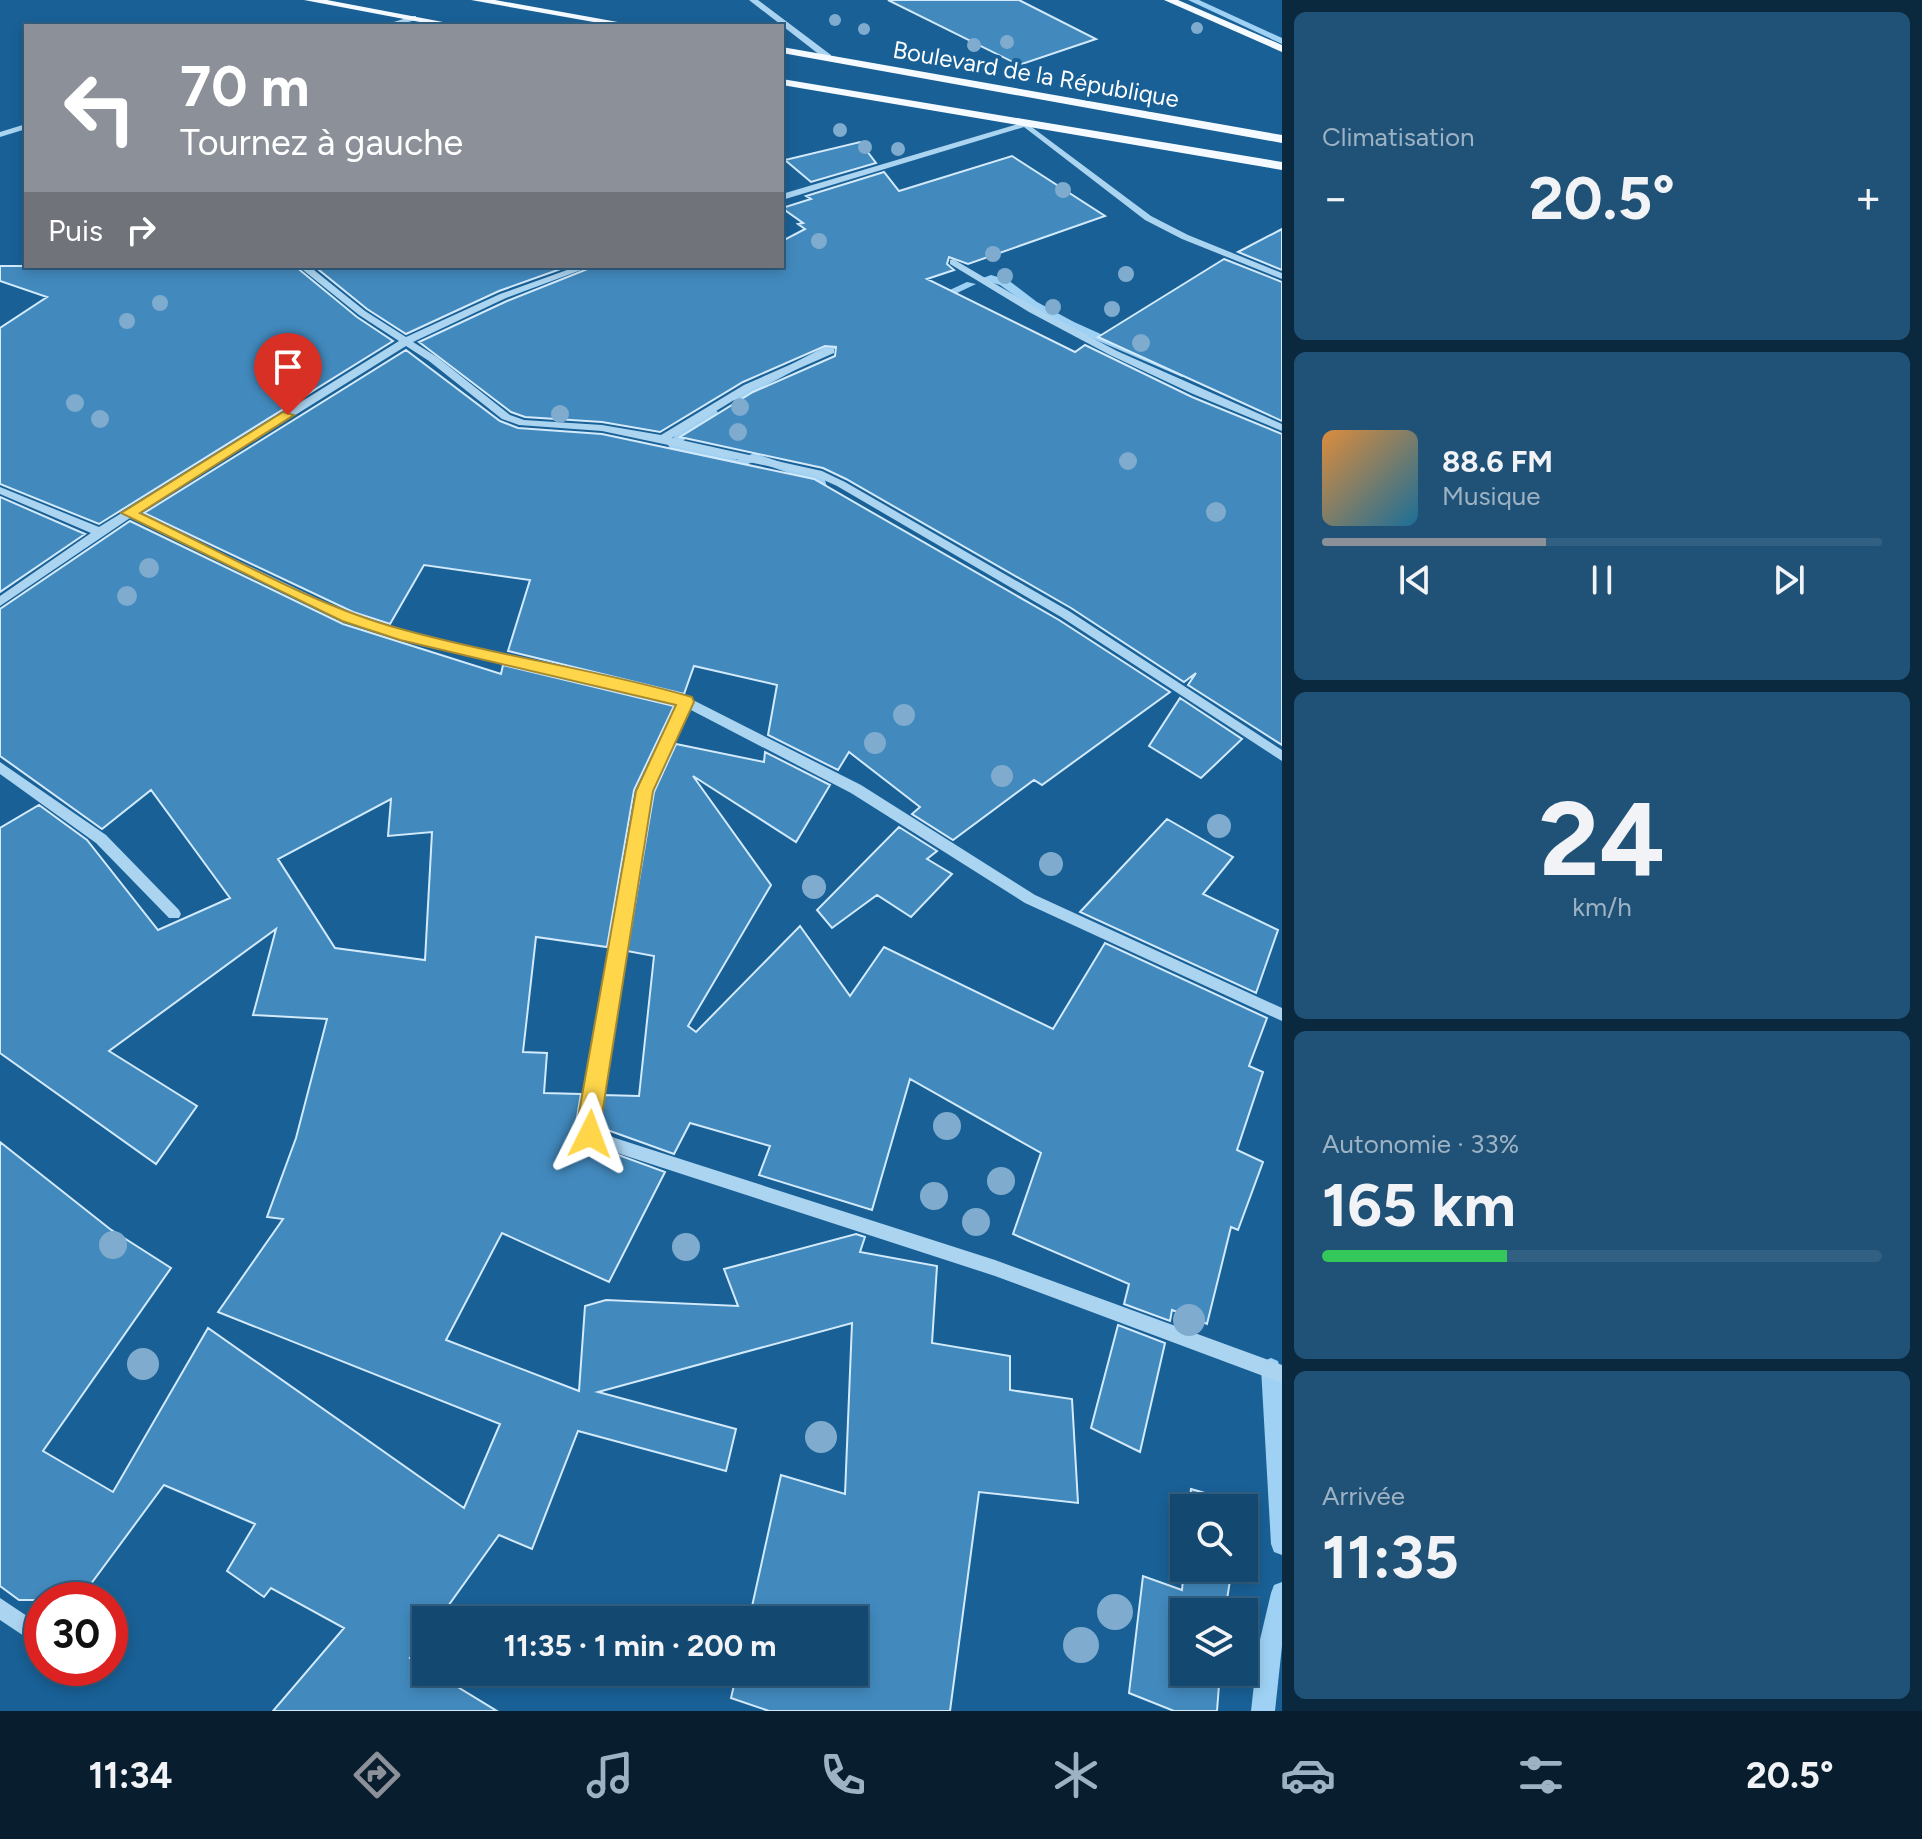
<!DOCTYPE html>
<html lang="fr">
<meta charset="utf-8">
<style>
body{margin:0;font-family:Figtree,sans-serif;background:#205278;color:#f1f3f6;height:100vh;display:flex;flex-direction:column;font-size:30px;white-space:nowrap}
*{box-sizing:border-box;margin:0}
p{font-size:26px;color:#9db2c3}
.icon{flex:none;width:44px;height:44px;fill:none;stroke:currentColor;stroke-width:2;stroke-linecap:round;stroke-linejoin:round}
.map{position:relative;flex:1;overflow:hidden}
.panel{display:flex;flex-direction:column;gap:12px;padding:12px;background:#0a283e;width:640px}
.panel>*{flex:none}
.banner{position:absolute;left:24px;top:24px;width:760px;height:244px;border-radius:0px;box-shadow:0 4px 12px #0003,0 0 0 2px #326083;background:#8c9099;color:#fff;overflow:hidden}
.controls{position:absolute;left:1170px;top:1494px;display:grid;gap:16px}
.controls a{display:grid;place-items:center;width:88px;height:88px;border-radius:0px;background:#134870;box-shadow:0 4px 12px #0003,0 0 0 2px #326083;font-size:40px}
.speed{position:absolute;left:24px;top:1582px;display:flex;gap:16px;font-size:40px;font-weight:700;text-align:center}
.speed>*{display:grid;place-content:center;width:104px;height:104px;border-radius:50%;background:#134870;box-shadow:0 4px 12px #0003,0 0 0 2px #326083;line-height:1}
.speed .limit{border:12px solid #d22;background:#fff;color:#111}
.pin{position:absolute;display:grid;place-items:center;width:68px;height:68px;color:#fff;margin:-82px -34px;border-radius:50% 50% 50% 0;rotate:-45deg;box-shadow:0 0 8px #0007}
.pin .icon{rotate:45deg}
.me{position:absolute;width:88px;margin:-44px;rotate:3deg;stroke-linejoin:round;filter:drop-shadow(0 0 6px #0008)}
.turn{display:flex;align-items:center;gap:28px;height:168px;padding:0 24px;font-size:36px}
.turn .icon{width:104px;height:104px;stroke-width:2.5}
.turn b{display:block;font-size:56px;line-height:68px}
.then{display:flex;align-items:center;height:76px;padding:0 24px;background:#0003;gap:16px;font-size:30px}
.big{font-size:60px;font-weight:700;line-height:1.1}
.panel .card{flex:1;display:flex;flex-direction:column;justify-content:center;gap:12px;min-width:0;padding:0 28px;border-radius:12px;background:#205278}
.panel .dial{align-items:center;gap:0}
.dial b{font-size:104px;line-height:1}
.song{display:flex;align-items:center;gap:24px}
.cover{width:96px;height:96px;border-radius:12px;background:linear-gradient(135deg,hsl(30 70% 55%),hsl(200 70% 35%))}
.played{height:8px;border-radius:4px;background:linear-gradient(90deg,#8c9099 40%,#326083 40%)}
.keys{display:flex;justify-content:space-around;direction:ltr}
.heat{display:flex;justify-content:space-between;align-items:center;font-size:44px;direction:ltr}
.charge{height:12px;border-radius:6px;background:linear-gradient(90deg,#34c759 33%,#326083 0)}
.trip{position:absolute;left:412px;top:1606px;width:456px;height:80px;border-radius:0px;background:#134870;box-shadow:0 4px 12px #0003,0 0 0 2px #326083;font-weight:700;line-height:80px;text-align:center}
.tab-bar{display:flex;height:128px;justify-content:space-around;align-items:center;background:#081d2d;color:#9db2c3}
.tab-bar .icon{width:56px;height:56px}
.tab-bar .active{color:#8c9099}
.tab-bar b{font-size:36px;color:#f1f3f6}
main{display:flex;flex:1;min-height:0}
.map>svg:first-child{display:block}
.lines{fill:none;stroke-linecap:round;stroke-linejoin:round}
.stream{fill:#9ed1f3;fill-rule:evenodd}
.building{fill:#4289bd;stroke:#d2eafb;stroke-width:2;fill-rule:evenodd}
.minor{fill:#abd4f0;fill-rule:evenodd}
.major{fill:#f4faff;fill-rule:evenodd}
.tree{fill:#7facce}
.route{fill:#ffd54a;stroke:#a68a30;stroke-width:2}
.labels{text-anchor:middle;dominant-baseline:central;stroke-width:8;stroke-linejoin:round;paint-order:stroke}
.far-street-label{font-size:24px;fill:#fff;stroke:#196096}
</style>
<main>
<div class="map">
<svg width="1282" height="1711" viewBox="0 0 1282 1711">
<rect width="100%" height="100%" fill="#196096"/>
<g class="lines">
<path class="stream" d="M1188,0h11l83,38v6z
M991,275l17,5 29,22 37,20 118,53 -10,2 -116,-50 -37,-21 -29,-21 -20,-6z
M967,282l9,2 -40,19 -10,-2z
M845,336l10,2 -116,62h-8l-2,-3z
M712,408l6,4 -2,3 -28,20 -6,8 56,17 16,-7 70,24 3,10 -9,19h-10l-1,-3 8,-16 -1,-5 -59,-21 -16,7 -69,-20 -2,-3 12,-16z
M1271,1358l7,3 4,17v177l-8,-3 -3,-8 -10,-176 3,-7z
M1282,1582v64l-7,65h-24l7,-63 13,-55 3,-8z"/>
</g>
<path class="building" d="M888,0h131l77,39 -77,26z
M860,142l16,21 -65,19 -26,-22z
M1012,156l93,60 -137,48 -19,-7 -2,7 7,6 -27,9 148,73 10,-7 107,52 90,37v311l-94,-60 8,-12 -12,9 -113,-74 -225,-129 -23,-11 -143,-31 73,-45 82,-36 1,-9 -11,-1 -82,36 -83,50 -58,-10 -77,-5 -14,-5 -92,-70 88,-41 88,-35h187v-25l23,-12 -7,-5 5,-1 -21,-15 29,-9 -5,-3 78,-24 15,19z
M1282,229v41l-44,-18z
M1224,259l58,23v139l-184,-84z
M0,266h295l62,51 36,24 -294,183 -99,-40v-156l47,-31 -47,-16z
M314,266h255l-70,25 -93,43 -39,-25z
M406,350l94,71 18,7 84,6 212,45 245,141 111,72 -128,93 -8,-5 -81,60 -41,-26 8,-7 -71,-55 -11,18 -70,-35 9,-50 -83,-19 -10,28 -176,-43 22,-71 -106,-15 -34,59 -37,-12 -209,-99z
M0,497l85,37 -85,58z
M130,521l213,103 158,50 2,-9 171,41 -40,84 -27,157 -71,-10 -13,115 24,1 -3,40 37,1 -5,29 7,19 82,30 -56,110 -107,-49 -56,107 133,51 6,-85 21,-6 132,6 -14,-37 132,-35 9,3 -5,15 77,14 -5,77 78,13v34l62,9 6,104 -99,-11 -29,219h-181l-38,-13 6,-26h117v-52h-105l32,-145 64,19 7,-171 -254,69 138,37 -10,42 -148,-40 -46,118 -33,-14 -61,85h-12v16l-16,22 16,10v4h7l64,39h-224l71,-83 -73,-40 -7,9 -37,-26 28,-47 -91,-39 -85,115h-60l-19,-14v-444l110,87 61,39 -128,183 70,41 95,-164 256,180 36,-84 -282,-112 65,-93 -16,-2 29,-79 31,-119 -74,-4 23,-86 -167,122 88,55 -41,58 -156,-111v-225l39,-23 48,35 71,90 72,-32 -79,-108 -49,39 -102,-73v-147zM391,799l-3,37 44,-4 -7,128 -90,-12 -57,-89z
M1180,698l62,41 -41,39 -52,-32z
M676,744l88,18 1,-10 65,33 -34,57 -103,-66 78,109 -83,141 8,6 104,-106 50,70 34,-49 169,82 52,-86 162,75 -18,48 14,6 -26,78 26,12 -25,68 -7,-3 -24,97 -35,-14 -2,11 -46,-17 5,-20 -116,-50 28,-81 -131,-74 -38,131 -113,-35 11,-29 -80,-23 -16,31 -75,-27 4,-32 36,1 15,-140 -27,-5 27,-159z
M1167,819l66,38 -30,37 75,36 -22,63 -176,-81z
M899,827l38,24 -10,8 25,15 -41,43 -34,-22 -45,33 -15,-18z
M1118,1325l47,18 -25,109 -49,-24z
M1191,1489l45,13 -1,6h-46z
M1184,1568h48l-7,44h-41v60h36l-3,39h-43l-45,-18 14,-117 39,14z"/>
<g class="lines">
<path class="minor" d="M749,0h9l73,55v4h-6z
M413,16h3v4l-23,6h-12z
M1025,122l126,94 37,19 94,38v6l-100,-40 -37,-19 -121,-93 -242,73v-6z
M26,124v5l-26,8v-5z
M953,259l83,49 81,43 165,73v7l-89,-37 -83,-39 -81,-43 -79,-48v-4z
M298,266h11l56,45 41,26 94,-43 78,-28h14l-86,32 -93,44 24,15 73,58 14,5 78,5 59,10 83,-50 82,-36h8v4l-82,36 -80,49 150,33 23,11 224,129 213,139v11l-221,-144 -224,-131 -22,-10 -213,-45 -83,-6 -17,-6 -73,-58 -23,-15 -268,167 214,102 50,16 220,49 69,19 170,86 174,110 247,113v13l-257,-118 -174,-110 -162,-84 -38,82 -56,333 2,5 18,9 380,122 287,105v18l-287,-107 -384,-125 -27,-12 -5,-15 58,-333 41,-87 -56,-16 -222,-49 -56,-18 -214,-103 -130,88v-10l91,-63 -91,-39v-7l99,40 300,-186 -40,-26z
M0,762l106,73 73,75 2,4 -2,4h-10l-73,-75 -96,-69z
M0,1598l42,28v22l-42,-28z
M75,1668h22l1,2 -3,7 -7,3 -10,-5z"/>
<path class="major" d="M304,0h23l137,26h-23z
M471,0h24l145,26h-24z
M1164,0h14l104,45v7z
M782,47l500,88v8l-500,-90z
M782,79l500,83v8l-500,-85z"/>
</g>
<g class="tree">
<circle cx="835" cy="20" r="6"/>
<circle cx="1197" cy="28" r="6"/>
<circle cx="864" cy="29" r="6"/>
<circle cx="1007" cy="42" r="7"/>
<circle cx="974" cy="45" r="7"/>
<circle cx="840" cy="130" r="7"/>
<circle cx="865" cy="147" r="7"/>
<circle cx="898" cy="149" r="7"/>
<circle cx="1063" cy="190" r="8"/>
<circle cx="819" cy="241" r="8"/>
<circle cx="993" cy="254" r="8"/>
<circle cx="1126" cy="274" r="8"/>
<circle cx="1005" cy="276" r="8"/>
<circle cx="160" cy="303" r="8"/>
<circle cx="1053" cy="307" r="8"/>
<circle cx="1112" cy="309" r="8"/>
<circle cx="127" cy="321" r="8"/>
<circle cx="1141" cy="343" r="9"/>
<circle cx="75" cy="403" r="9"/>
<circle cx="740" cy="407" r="9"/>
<circle cx="560" cy="414" r="9"/>
<circle cx="100" cy="419" r="9"/>
<circle cx="738" cy="432" r="9"/>
<circle cx="1128" cy="461" r="9"/>
<circle cx="1216" cy="512" r="10"/>
<circle cx="149" cy="568" r="10"/>
<circle cx="127" cy="596" r="10"/>
<circle cx="904" cy="715" r="11"/>
<circle cx="875" cy="743" r="11"/>
<circle cx="1002" cy="776" r="11"/>
<circle cx="1219" cy="826" r="12"/>
<circle cx="1051" cy="864" r="12"/>
<circle cx="814" cy="887" r="12"/>
<circle cx="947" cy="1126" r="14"/>
<circle cx="1001" cy="1181" r="14"/>
<circle cx="934" cy="1196" r="14"/>
<circle cx="976" cy="1222" r="14"/>
<circle cx="113" cy="1245" r="14"/>
<circle cx="686" cy="1247" r="14"/>
<circle cx="1189" cy="1320" r="16"/>
<circle cx="143" cy="1364" r="16"/>
<circle cx="821" cy="1437" r="16"/>
<circle cx="1115" cy="1612" r="18"/>
<circle cx="1081" cy="1645" r="18"/>
</g>
<path class="route" d="M283,412l11,3 -154,98c83,39 172,92 261,116 96,27 195,40 291,68l2,5 -41,89 -55,349h-15l-6,-16 59,-333 40,-86 -276,-65 -58,-19 -221,-108z"/>
<g class="labels">
<g class="far-street-label">
<text transform="translate(1036 74) rotate(10)">Boulevard de la République</text>
</g>
</g>
</svg>
<div class="controls">
<a><svg class="icon" aria-label="search" viewBox="0 0 24 24"><circle cx="10" cy="10" r="6"/><path d="M15 15l6 6"/></svg></a>
<a><svg class="icon" aria-label="layers" viewBox="0 0 24 24"><path d="M12 4l9 5-9 5-9-5zM3 14l9 5 9-5"/></svg></a>
</div>
<div class="speed"><div class="limit">30</div></div>
<div class="pin" style="left:288px;top:415px;background:#d93025"><svg class="icon" aria-label="arrive" viewBox="0 0 24 24"><path d="M6 21V4h12l-3 4 3 4H6"/></svg></div>
<svg class="me" style="left:590px;top:1134px" viewBox="-20 -20 40 40"><path d="M0-17L14 15 0 8-14 15z" fill="#ffd54a" stroke="#fff" stroke-width="4"/></svg>
<div class="trip">11:35 · 1 min · 200 m</div>
<div class="banner">
<div class="turn"><svg class="icon" aria-label="left" viewBox="0 0 24 24"><path d="M17 20v-9H6M10 6l-5 5 5 5"/></svg><div><b>70 m</b>Tournez à gauche</div></div>
<div class="then">Puis<svg class="icon" aria-label="right" viewBox="0 0 24 24"><path d="M7 20v-9h11M14 6l5 5-5 5"/></svg></div>
</div>
</div>
<section class="panel">
<div class="card"><p>Climatisation</p>
<div class="heat"><a>−</a><b class="big">20.5°</b><a>+</a></div>
</div>
<div class="card">
<div class="song"><i class="cover"></i><div><b>88.6 FM</b><p>Musique</p></div></div>
<div class="played"></div>
<div class="keys"><svg class="icon" aria-label="previous" viewBox="0 0 24 24"><path d="M18 5L8 12l10 7zM5 5v14"/></svg><svg class="icon" aria-label="pause" viewBox="0 0 24 24"><path d="M8 5v14M16 5v14"/></svg><svg class="icon" aria-label="next" viewBox="0 0 24 24"><path d="M6 5l10 7-10 7zM19 5v14"/></svg></div>
</div>
<div class="card dial"><b>24</b><p>km/h</p></div>
<div class="card"><p>Autonomie · 33%</p><b class="big">165 km</b><div class="charge"></div></div>
<div class="card"><p>Arrivée</p><b class="big">11:35</b></div>
</section>
</main>
<nav class="tab-bar">
<b>11:34</b>
<svg class="icon active" aria-label="directions" viewBox="0 0 24 24"><path d="M12 3l9 9-9 9-9-9zM9 14v-3h6M13 9l2 2-2 2"/></svg>
<svg class="icon" aria-label="music" viewBox="0 0 24 24"><path d="M9 18V5l10-2v13"/><circle cx="6" cy="18" r="3"/><circle cx="16" cy="16" r="3"/></svg>
<svg class="icon" aria-label="phone" viewBox="0 0 24 24"><path d="M5 4h4l2 5-3 2q2 4 5 5l2-3 5 2v4C11 20 4 13 5 4z"/></svg>
<svg class="icon" aria-label="climate" viewBox="0 0 24 24"><path d="M12 3v18M4 7l16 10M4 17L20 7"/></svg>
<svg class="icon" aria-label="car" viewBox="0 0 24 24"><path d="M5 17H2v-5l4-1 3-4h7l3 4 3 1v5h-3M9 17h6M6 11h13"/><circle cx="7" cy="17" r="2"/><circle cx="17" cy="17" r="2"/></svg>
<svg class="icon" aria-label="filters" viewBox="0 0 24 24"><path d="M4 7h16M4 17h16"/><circle cx="9" cy="7" r="2"/><circle cx="15" cy="17" r="2"/></svg>
<b>20.5°</b>
</nav>
